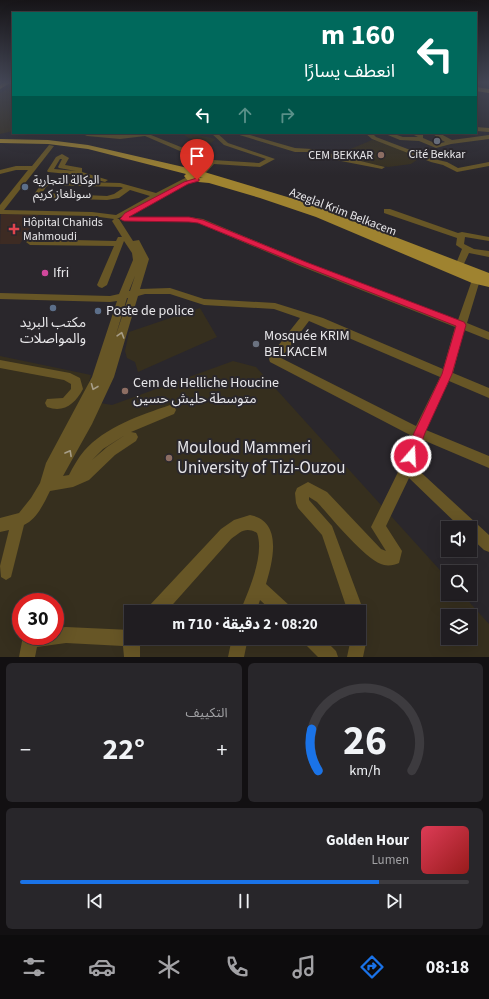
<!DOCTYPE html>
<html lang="ar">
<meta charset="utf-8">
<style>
body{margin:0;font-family:"Source Sans 3","Noto Sans Arabic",sans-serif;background:#28262a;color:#f1f3f6;direction:rtl;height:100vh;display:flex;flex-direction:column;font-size:15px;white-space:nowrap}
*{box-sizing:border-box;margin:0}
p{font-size:13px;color:#a2a2a5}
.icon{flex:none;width:22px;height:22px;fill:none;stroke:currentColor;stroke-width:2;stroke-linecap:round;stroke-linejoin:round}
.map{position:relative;height:657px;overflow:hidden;direction:ltr}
.sheet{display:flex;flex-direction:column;gap:6px;padding:6px;background:#121012;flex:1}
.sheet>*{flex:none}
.top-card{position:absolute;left:12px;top:12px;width:465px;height:122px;border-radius:0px;box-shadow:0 4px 16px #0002,0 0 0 1px #3d3b3f;direction:rtl;background:#00695c;color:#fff;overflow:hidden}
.controls{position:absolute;left:441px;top:521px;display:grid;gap:8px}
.controls a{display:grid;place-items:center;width:36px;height:36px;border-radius:0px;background:#201d21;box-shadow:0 4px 16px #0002,0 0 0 1px #3d3b3f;font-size:20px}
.speed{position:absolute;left:12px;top:593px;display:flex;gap:8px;font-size:20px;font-weight:700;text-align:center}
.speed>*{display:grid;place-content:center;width:52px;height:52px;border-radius:50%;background:#201d21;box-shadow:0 4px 16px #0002,0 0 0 1px #3d3b3f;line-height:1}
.speed .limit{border:6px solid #d22;background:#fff;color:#111}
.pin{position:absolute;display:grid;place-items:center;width:34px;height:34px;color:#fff;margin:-41px -17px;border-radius:50% 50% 50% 0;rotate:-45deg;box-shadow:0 0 4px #0007}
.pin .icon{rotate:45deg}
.me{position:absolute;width:44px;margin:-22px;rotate:19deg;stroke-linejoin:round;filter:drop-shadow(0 0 3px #0008)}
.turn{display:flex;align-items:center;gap:14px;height:84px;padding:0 16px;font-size:18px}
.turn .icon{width:52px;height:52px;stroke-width:2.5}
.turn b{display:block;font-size:28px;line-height:34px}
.lanes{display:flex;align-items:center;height:38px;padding:0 16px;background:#0003;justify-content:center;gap:20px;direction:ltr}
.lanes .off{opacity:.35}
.big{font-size:30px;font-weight:700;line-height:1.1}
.sheet .card{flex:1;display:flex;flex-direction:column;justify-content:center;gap:6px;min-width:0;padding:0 14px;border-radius:6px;background:#28262a}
.sheet .dial{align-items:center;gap:0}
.dial svg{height:104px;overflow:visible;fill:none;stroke:#3d3b3f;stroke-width:7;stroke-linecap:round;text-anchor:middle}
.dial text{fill:#f1f3f6;stroke:none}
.song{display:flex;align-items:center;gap:12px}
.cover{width:48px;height:48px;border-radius:6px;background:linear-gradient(135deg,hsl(350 70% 55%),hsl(0 70% 35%))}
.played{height:4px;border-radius:2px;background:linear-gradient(90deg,#1a73e8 80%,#3d3b3f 80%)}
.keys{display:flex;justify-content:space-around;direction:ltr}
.heat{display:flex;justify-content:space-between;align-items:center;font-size:22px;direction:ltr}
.sheet .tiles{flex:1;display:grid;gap:6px;grid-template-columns:1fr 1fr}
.card:last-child{grid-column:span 2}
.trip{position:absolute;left:124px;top:605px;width:242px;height:40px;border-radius:0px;background:#201d21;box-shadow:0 4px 16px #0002,0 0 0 1px #3d3b3f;font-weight:700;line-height:40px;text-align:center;direction:rtl}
.menu{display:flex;height:64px;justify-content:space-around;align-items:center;background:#0d0c0d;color:#a2a2a5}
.menu .icon{width:28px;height:28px}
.menu .active{color:#1a73e8}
.menu b{font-size:18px;color:#f1f3f6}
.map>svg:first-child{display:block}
.education{fill:#362f1e;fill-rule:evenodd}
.medical{fill:#3d2b23}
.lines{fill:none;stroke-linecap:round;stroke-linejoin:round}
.minor{fill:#675626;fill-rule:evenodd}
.major{fill:#9f8330;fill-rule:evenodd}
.oneway{stroke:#a79e88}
.route{fill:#e11d48;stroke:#92132f}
.worship-dot{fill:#6b7280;stroke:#2a272c;stroke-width:1.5}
.education-dot{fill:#8d6e63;stroke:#2a272c;stroke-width:1.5}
.service-dot{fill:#5c6f8a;stroke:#2a272c;stroke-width:1.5}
.health-dot{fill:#e0444e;stroke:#2a272c;stroke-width:1.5}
.hotel-dot{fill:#d1479c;stroke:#2a272c;stroke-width:1.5}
.labels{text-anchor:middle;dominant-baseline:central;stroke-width:4;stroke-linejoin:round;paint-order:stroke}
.far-poi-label{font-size:12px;fill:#e7e6e9;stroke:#2a272c;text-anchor:start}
.far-street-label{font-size:12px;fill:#e7e6e9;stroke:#2a272c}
.poi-label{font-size:14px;fill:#e7e6e9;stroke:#2a272c;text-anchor:start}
.near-poi-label{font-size:17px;fill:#e7e6e9;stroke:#2a272c;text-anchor:start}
</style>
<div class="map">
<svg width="489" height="657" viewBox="0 0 489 657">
<rect width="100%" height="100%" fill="#2a272c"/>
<path class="education" d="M13,86v45l-13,3v-41z
M181,133h15l2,2 18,4 -5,4 -19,-3z
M372,140l9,1 40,16 -10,7 -23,3 -20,-4 -27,-10z
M200,308l17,29 -79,35 -3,-10 -8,-4 -2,-7 4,-19z
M0,356l91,19 -7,25 28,5 121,-44 23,6 192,212v15h14l27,30v33h-489zM21,602h34v34h-34zM131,612h228v26h-228zM448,616h22v22h-22z"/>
<path class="medical" d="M1,214l37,1 -18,29h-20z"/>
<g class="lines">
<path class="minor" d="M476,127l13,1v4l-13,-1z
M85,133l35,2 31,-2v2l62,25 46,3 7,-4 -42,-14 -13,-12h6l11,10 47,16 -15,8 -46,-3 -10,11 -2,1 -3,-2 9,-11 -63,-27 -25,3 -33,-3 -2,-1z
M233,133h10l52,15 17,1 73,18 -3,2 -5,-1 -36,-7 -29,-9h-17z
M365,133h7l4,4 58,22 13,3 11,6 31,-6v4l-32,6 -14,-7 -12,-3 -59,-23z
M383,133h8l12,4h15l-8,-4 13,2v3l14,6 8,-2 -7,-4 -6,-5h7l13,7 37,-5v4l-38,5 -15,4 -17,-7 -19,-1z
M49,145l5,1 -50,64 88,2 24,3 34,-19 -20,-6 -11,8 -12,2 -64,-2 -9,-4 7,-9 7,-4 72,2 36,10 31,-16 5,1 -75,41h2l14,22 6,-1 10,19 -9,30 30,-1 34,11 71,4 48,15 120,51 12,-42 -155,-61 -102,-43 -9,-2h-65l-4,-2 4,-2h65l14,2 103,43 152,58 14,-40 4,-3 3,1 1,2 -13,43 22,9v8l-25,-10 -11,43 36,15v10l-40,-17 -23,49 63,26v12l-66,-28 -9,26 75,69v17l-5,-2 -14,-13v-9h-9l-52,-50 -23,48 16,25 -3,12c-4,2 -10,3 -15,2 -17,-3 -54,-49 -67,-63l-8,-5v3l23,26 32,86 -2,6 -3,1v-7h-11l-26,-77 -24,-27 -2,-5 -1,-10 2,-5 11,-6 19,10 54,57 5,2 -15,-24 30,-61 11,-30 -142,-74 -1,-3 1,-3 30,-38 -26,-9 -70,-4 -34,-11h-25l-7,2 -24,81 -22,47 -29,52 6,-1c4,-8 9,-17 15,-24 21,-24 57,-36 86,-46l4,1 2,4 -2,4 -43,18 5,1 2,4 -2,4 -21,14 -26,25 -16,7 -23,4c-6,12 -13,28 -26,34l-13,52 -5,3 -5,-3 -1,-11 9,-36 -9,2v-14l19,-5 12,-15 9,-15 6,-20 46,-86 25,-76 -7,1 -110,-3v-6l110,3 9,-2 14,-34 -1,-7 -8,-12 -17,44 -5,3 -3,-1 -2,-2 17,-39 -84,-1 -4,-3 4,-3 86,2 2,-4h4l-10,-16 2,-2 -22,-3 -92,-2v-9l28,-35h-12l-16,4v-4l16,-4h16zM49,185l72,2 2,1 -9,6 -7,2 -65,-3 4,-6zM135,276l-5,15h-1zM127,298h1l-13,40zM309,321l131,56 -24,49 -135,-68zM125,435l-18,12 -15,13 11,-11z
M62,154l7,4 -4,7 17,3v4l26,8 -3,2 -27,-7 -30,-3 -1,-1 9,-14zM60,159h2l-4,8 1,1 17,3 -22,-2z
M384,209h6l68,24 4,-1 27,5v4l-24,-4 -1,7 10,5 15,2v6l-20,-4 -7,15h-6l-1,-2 7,-17 -6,-4 1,-7 -73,-25z
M0,360l70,13 10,5 3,11c-8,15 -19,24 -36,18l-2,-4 2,-4 16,-1 8,-9v-5l-7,-4 -64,-12z
M250,515c33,6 23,46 16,69l24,22 2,6h-19l-13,-12 -4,12h-16c8,-20 25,-57 17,-79 -11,-7 -17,-1 -26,6l-65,73h-19l2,-6 72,-77 13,-9z
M66,627l65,3v8h9v19h-16l-1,-11 -57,-3 -29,4 -2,10h-16l4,-21h32v-8z
M359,630l6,2 2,6 -4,19h-16l4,-19h8z
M232,638h16l-4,19h-16z
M303,638h20l13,13 2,6h-20l-13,-13z"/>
<path class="major" d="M2,83h8l-10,6v-4z
M476,87l13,2v4l-13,-2z
M0,139l48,1 40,5 113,26 103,31 185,71v14l-17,-4 -156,-66 -56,-19 -51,-15 -21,-2 -4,-5 2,-2 -98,-25 -40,-5 -48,-1zM195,175l8,3 -10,-2z"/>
</g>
<defs><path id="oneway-chevron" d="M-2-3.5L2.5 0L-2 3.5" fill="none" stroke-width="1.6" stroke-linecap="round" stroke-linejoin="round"/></defs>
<g class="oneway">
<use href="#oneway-chevron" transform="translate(121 335) rotate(-73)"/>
<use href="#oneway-chevron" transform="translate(94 387) rotate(112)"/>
<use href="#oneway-chevron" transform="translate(69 453) rotate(-61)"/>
</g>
<linearGradient id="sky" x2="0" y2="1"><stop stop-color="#171518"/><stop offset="0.47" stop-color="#444756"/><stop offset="1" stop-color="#444756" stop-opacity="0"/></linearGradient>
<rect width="489" height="175" fill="url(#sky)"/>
<path class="route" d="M197,178l2,1v2l-11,3 -59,33h60l14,3 103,42 158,60 2,3 -14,49 -27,59 -10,27 -4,2 -4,-2 -2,-4 9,-23 28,-59 14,-48 -155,-61 -103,-42 -9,-1 -65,-1 -4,-2 5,-6 59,-31z"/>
<g class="worship-dot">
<circle cx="437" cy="141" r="4"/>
<circle cx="256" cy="344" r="4"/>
</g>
<g class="education-dot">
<circle cx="381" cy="155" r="4"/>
<circle cx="125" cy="391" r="4"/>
<circle cx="169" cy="458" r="4"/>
</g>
<g class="service-dot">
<circle cx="25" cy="187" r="4"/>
<circle cx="53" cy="308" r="4"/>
<circle cx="98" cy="311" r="4"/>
</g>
<path class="health-dot" d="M12 223h4v4h4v4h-4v4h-4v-4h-4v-4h4z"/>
<circle class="hotel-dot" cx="45" cy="273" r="4"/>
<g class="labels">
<g class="far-poi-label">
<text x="437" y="154" text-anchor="middle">Cité Bekkar</text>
<text x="373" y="155" text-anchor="end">CEM BEKKAR</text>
<text x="33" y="180">الوكالة التجارية<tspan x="33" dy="14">سونلغاز كريم</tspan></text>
<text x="23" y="222">Hôpital Chahids<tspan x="23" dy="14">Mahmoudi</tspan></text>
</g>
<g class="far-street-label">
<text transform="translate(343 212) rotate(21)">Azeglal Krim Belkacem</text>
</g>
<g class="poi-label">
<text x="53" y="273">Ifri</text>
<text x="106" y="311">Poste de police</text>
<text x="53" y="323" text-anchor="middle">مكتب البريد<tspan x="53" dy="16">والمواصلات</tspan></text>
<text x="264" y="336">Mosquée KRIM<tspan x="264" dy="16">BELKACEM</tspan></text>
<text x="133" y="383">Cem de Helliche Houcine<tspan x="133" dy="16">متوسطة حليش حسين</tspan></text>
</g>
<g class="near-poi-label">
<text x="177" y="448">Mouloud Mammeri<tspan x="177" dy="20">University of Tizi-Ouzou</tspan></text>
</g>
</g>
</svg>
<div class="controls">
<a><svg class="icon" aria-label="sound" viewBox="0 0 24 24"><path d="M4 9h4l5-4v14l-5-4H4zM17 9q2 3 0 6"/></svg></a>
<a><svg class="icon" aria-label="search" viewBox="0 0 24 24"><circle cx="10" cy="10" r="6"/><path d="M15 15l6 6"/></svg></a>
<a><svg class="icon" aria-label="layers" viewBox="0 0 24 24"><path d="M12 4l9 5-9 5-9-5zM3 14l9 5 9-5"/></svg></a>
</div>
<div class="speed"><div class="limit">30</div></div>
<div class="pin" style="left:197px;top:180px;background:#d93025"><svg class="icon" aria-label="arrive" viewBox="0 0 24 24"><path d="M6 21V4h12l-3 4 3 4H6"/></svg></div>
<svg class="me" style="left:411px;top:456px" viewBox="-20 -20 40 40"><circle r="17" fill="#e11d48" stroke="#fff" stroke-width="3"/><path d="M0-11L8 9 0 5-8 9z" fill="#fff"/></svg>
<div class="trip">08:20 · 2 دقيقة · 710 m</div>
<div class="top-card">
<div class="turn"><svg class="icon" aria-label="left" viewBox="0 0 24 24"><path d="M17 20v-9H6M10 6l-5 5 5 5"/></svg><div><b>160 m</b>انعطف يسارًا</div></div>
<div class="lanes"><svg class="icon" aria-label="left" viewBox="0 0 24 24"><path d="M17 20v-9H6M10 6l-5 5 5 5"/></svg><svg class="icon off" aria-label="ahead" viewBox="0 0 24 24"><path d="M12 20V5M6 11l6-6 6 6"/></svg><svg class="icon off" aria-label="right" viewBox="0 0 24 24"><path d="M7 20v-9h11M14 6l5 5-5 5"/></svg></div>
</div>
</div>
<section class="sheet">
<div class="tiles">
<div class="card dial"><svg viewBox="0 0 100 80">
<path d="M14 69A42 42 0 1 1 86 69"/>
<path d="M14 69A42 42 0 0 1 9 37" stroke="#1a73e8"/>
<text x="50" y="56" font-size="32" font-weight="700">26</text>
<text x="50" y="72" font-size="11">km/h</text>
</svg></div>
<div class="card"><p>التكييف</p>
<div class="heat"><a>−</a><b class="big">22°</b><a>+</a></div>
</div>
<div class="card">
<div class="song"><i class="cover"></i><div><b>Golden Hour</b><p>Lumen</p></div></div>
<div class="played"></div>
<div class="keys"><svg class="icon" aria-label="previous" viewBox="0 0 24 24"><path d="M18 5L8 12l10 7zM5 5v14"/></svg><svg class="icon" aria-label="pause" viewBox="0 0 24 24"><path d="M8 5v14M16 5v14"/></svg><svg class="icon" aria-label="next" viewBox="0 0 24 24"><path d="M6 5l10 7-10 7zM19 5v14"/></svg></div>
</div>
</div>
</section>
<nav class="menu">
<b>08:18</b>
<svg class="icon active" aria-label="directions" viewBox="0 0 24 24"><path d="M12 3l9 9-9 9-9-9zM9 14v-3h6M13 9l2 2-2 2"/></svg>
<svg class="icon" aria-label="music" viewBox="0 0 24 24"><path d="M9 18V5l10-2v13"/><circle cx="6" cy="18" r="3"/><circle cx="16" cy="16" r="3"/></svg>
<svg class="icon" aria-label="phone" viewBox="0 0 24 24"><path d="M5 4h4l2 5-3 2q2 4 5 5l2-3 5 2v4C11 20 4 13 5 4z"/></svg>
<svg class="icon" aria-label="climate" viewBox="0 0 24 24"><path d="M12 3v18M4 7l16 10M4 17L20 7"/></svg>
<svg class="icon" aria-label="car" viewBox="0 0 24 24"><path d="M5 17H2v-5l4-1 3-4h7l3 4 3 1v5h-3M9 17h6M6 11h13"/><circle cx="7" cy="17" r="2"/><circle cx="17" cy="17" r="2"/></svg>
<svg class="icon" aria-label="filters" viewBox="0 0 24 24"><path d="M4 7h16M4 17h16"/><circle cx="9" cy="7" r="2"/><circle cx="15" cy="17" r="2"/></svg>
</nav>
